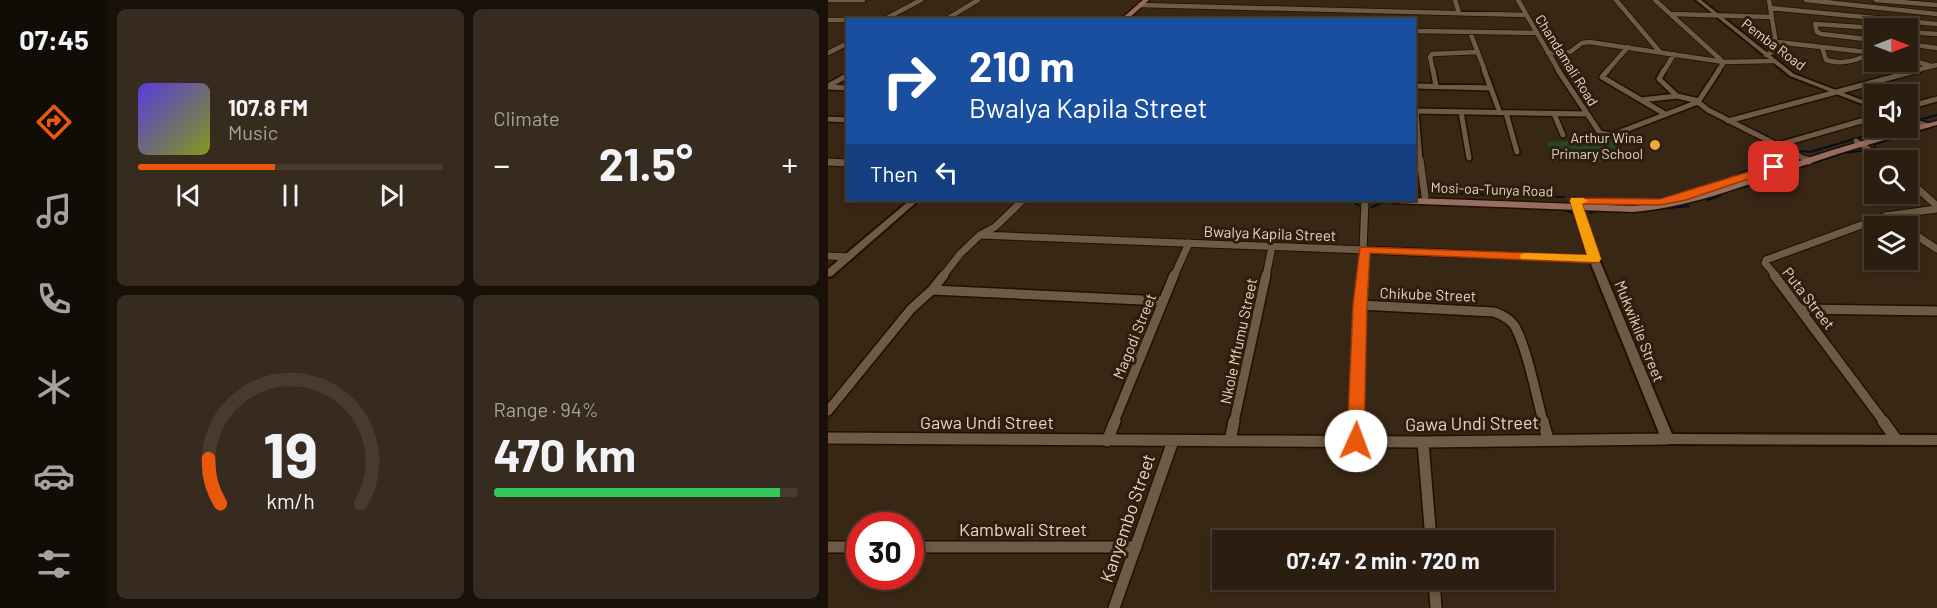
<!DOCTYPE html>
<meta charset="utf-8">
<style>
body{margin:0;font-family:Barlow,sans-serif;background:#372a1e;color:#f1f3f6;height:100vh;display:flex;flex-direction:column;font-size:22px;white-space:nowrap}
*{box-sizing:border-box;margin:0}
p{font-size:20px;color:#a6a29f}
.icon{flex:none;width:33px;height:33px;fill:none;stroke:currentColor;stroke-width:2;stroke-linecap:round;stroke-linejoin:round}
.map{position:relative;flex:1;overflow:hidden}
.details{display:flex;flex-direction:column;gap:9px;padding:9px;background:#181009;width:720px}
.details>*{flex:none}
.hud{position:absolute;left:18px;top:18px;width:570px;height:183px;border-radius:0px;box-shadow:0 3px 9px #0003,0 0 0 2px #473b30;background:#1a4fa0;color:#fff;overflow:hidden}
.needle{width:39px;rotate:90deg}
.controls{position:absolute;left:1036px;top:18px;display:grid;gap:12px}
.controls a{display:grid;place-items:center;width:54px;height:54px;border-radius:0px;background:#2b1d10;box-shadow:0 3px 9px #0003,0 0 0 2px #473b30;font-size:30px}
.speed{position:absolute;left:18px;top:512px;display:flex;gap:12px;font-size:30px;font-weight:700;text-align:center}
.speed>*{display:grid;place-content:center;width:78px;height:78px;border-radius:50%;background:#2b1d10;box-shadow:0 3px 9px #0003,0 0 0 2px #473b30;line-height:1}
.speed .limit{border:9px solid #d22;background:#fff;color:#111}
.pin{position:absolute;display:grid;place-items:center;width:51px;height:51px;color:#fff;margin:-26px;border-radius:12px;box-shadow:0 3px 9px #0006}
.me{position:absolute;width:66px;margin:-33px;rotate:2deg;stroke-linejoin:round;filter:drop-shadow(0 0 4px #0008)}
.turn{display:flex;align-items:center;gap:21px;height:126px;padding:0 24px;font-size:27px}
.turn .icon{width:78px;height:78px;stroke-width:2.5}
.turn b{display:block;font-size:42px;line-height:51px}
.then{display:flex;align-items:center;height:57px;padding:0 24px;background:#0003;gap:12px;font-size:22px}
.big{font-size:45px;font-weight:700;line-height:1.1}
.details .card{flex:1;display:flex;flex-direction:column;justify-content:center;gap:9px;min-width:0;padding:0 21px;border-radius:9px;background:#372a1e}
.details .dial{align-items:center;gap:0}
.dial svg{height:156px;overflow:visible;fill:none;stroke:#473b30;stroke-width:7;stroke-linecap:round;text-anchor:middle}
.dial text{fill:#f1f3f6;stroke:none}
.song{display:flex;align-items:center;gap:18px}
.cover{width:72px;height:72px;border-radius:9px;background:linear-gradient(135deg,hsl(250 70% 55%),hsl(70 70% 35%))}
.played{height:6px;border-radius:3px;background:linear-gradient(90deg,#ea580c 45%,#473b30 45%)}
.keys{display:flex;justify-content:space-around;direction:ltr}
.heat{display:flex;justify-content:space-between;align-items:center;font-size:33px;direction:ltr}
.charge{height:9px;border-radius:4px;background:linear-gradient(90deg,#34c759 94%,#473b30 0)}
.details .tiles{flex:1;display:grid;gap:9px;grid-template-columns:repeat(2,1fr)}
.trip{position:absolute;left:384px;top:530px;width:342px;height:60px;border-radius:0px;background:#2b1d10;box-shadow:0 3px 9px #0003,0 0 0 2px #473b30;font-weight:700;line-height:60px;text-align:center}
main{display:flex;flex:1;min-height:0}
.tab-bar{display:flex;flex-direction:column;width:108px;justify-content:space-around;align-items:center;background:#110c06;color:#a6a29f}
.tab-bar .icon{width:42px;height:42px}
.tab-bar .selected{color:#ea580c}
.tab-bar b{font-size:27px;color:#f1f3f6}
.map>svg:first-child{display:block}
.green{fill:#224724}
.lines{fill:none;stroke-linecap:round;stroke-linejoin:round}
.stream{stroke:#001125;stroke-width:2}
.minor-far4-casing{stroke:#201001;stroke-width:6}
.minor-far3-casing{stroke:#201001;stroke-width:8}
.minor-far2-casing{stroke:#201001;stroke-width:9}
.minor-far1-casing{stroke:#201001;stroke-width:12}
.minor-casing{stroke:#201001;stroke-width:14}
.tertiary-casing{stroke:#201001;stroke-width:4}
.secondary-casing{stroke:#201001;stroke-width:3}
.minor-far4{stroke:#6e5a46;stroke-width:4.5}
.minor-far3{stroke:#6e5a46;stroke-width:5}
.minor-far2{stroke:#6e5a46;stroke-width:7}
.minor-far1{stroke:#6e5a46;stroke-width:9}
.minor{stroke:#6e5a46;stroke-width:11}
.tertiary{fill:#6e5a46;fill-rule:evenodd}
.secondary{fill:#966d5f;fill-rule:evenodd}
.route{fill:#ea580c;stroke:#983908;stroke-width:1.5}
.slow{fill:#f59e0b}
.poi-dot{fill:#eca93b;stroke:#2f1e0b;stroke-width:2}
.labels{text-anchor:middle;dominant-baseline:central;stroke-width:6;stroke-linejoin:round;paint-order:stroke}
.far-street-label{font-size:14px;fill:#e1d5c9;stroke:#2f1e0b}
.far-poi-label{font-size:14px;fill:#e1d5c9;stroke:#2f1e0b;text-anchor:end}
.street-label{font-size:15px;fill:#e1d5c9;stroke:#2f1e0b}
.near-street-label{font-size:18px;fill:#e1d5c9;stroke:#2f1e0b}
</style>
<main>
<nav class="tab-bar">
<b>07:45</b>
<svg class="icon selected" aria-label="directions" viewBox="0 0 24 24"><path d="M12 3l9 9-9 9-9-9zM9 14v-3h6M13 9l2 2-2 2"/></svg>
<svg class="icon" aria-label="music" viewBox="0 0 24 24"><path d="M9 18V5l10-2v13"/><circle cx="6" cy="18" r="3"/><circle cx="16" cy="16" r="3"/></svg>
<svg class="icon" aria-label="phone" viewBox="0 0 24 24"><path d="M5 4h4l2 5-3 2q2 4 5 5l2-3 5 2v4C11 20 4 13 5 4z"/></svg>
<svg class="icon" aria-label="climate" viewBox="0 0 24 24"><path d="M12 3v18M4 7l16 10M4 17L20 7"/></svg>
<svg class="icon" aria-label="car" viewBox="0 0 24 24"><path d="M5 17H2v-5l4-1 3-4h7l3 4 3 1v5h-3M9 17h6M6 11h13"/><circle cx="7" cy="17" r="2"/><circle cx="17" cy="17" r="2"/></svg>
<svg class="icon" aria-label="filters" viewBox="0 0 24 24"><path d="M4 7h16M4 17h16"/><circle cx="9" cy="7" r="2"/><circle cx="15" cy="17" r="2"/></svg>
</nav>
<section class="details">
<div class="tiles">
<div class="card">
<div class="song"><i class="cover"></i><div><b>107.8 FM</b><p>Music</p></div></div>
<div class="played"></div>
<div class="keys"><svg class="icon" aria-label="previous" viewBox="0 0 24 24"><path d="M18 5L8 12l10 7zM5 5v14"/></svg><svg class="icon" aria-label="pause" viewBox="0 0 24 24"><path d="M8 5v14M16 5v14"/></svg><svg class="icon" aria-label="next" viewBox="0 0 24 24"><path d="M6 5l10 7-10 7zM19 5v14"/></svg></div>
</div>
<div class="card"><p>Climate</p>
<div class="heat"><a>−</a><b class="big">21.5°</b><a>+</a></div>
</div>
<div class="card dial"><svg viewBox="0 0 100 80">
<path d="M14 69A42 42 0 1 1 86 69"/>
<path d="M14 69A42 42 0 0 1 8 46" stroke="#ea580c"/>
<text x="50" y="56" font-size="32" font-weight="700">19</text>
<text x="50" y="72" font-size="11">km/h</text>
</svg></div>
<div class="card"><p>Range · 94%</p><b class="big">470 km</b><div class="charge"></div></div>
</div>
</section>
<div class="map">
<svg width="1109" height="608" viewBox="0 0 1109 608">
<rect width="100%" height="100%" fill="#392715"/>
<path class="green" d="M784,139l16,23 -74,-1 -7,-19z"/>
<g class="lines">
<path class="stream" d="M1080,117l14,2 15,-4
M1084,133l21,-6
M1047,148v-4l30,-9
M972,151l10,1 82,-24
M1017,153l22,-3
M974,167l39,-13
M961,172l8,-3
M950,175l7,-2
M907,176c19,-10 40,-13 61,-20
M873,187l28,-9
M917,187l15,-3 8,-5
M586,192h5
M601,193h19
M628,193l7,1
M643,194l19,1
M669,195l15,1
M692,196h10
M708,196h11
M728,197h8
M743,198l24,1
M774,199l19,2
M443,200h32
M481,200h5
M879,200l13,-4
M492,201h28
M801,201l30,-2 36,-10
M526,202l5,4
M544,207l11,-5h12
M735,209l9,4
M803,212l58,-6
M762,213l8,-3"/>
<g class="minor-far4-casing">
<path id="minor-far4" d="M0,0h35
M627,0l4,13
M690,0l41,71
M788,0l44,52
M827,0l66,60
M978,0l131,14
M1048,0l61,5
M312,5l386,10
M942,8l167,16
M845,14l98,3
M0,20h20
M55,20l38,-20
M117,20l33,-20
M1047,28l-60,-4 2,8 4,2 54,6
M586,31l122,2
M642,32l15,39
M1080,32l29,2
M949,42l98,11
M1080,44l29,4
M994,47l4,13c16,5 31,1 45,-7
M0,53l20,-10
M720,53l22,-1 12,-9 7,-1 135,20
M938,55l11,-5 -8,-50
M1080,59l23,7
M605,71l-3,-14 2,-3 46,-2
M779,71l21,-24
M836,71l10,-17
M890,71l6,-9 49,-1
M1085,71l24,-6"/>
</g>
<g class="minor-far3-casing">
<path id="minor-far3" d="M605,70l3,16
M656,70l16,43
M730,70l42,63 9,2 11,-3 78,-30
M780,70l-6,7 63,37
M836,70l-5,9 18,17 22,5
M891,70l-21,32 10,8 101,51
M0,86l20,-11
M586,86l77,2
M0,87l20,1
M813,100l36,-4
M1080,107l29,-8
M586,111l173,3
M588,111l4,50
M633,112l8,46
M678,113l11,39
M726,114l9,21
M0,119l20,1
M900,121l191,-51
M1028,141l30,19
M950,145l97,-28"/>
</g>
<g class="minor-far2-casing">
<path id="minor-far2" d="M592,160l5,36
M979,160l2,1
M0,162l20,1
M1080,180l29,26
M1058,216l16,10
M1080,230l29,19
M152,235l614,24
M0,256l20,1
M115,276l17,-22 20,-19 15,-8 28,-27
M346,276l15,-33
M438,276l6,-29
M534,276l3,-76
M948,276l-11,-13 1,-3 120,-44 51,-7"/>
</g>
<g class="minor-far1-casing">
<path id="minor-far1" d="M946,275l110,147
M104,290l230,11
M532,305l134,7c8,3 15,6 20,13 12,19 23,73 29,97
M974,309l135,2
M0,411l83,-102 21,-19 12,-15
M286,422l60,-147
M406,422l32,-147
M529,422l5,-147"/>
</g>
<g class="minor-casing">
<path id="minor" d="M715,421l5,19
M1055,421l13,18
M0,438l595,4 245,-3
M279,441l8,-20
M402,441l4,-20
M528,441l1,-20
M595,442l8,98
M0,547h32
M82,547h226
M606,579l2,29
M286,608l59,-167"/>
</g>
<g class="tertiary-casing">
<path id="tertiary" d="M868,0h5l93,74 81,31v4l-85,-33z
M1080,117l22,7 1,2 -4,2 -19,-7z
M747,198l4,3 20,58 73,175 265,1v10l-269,-1 -5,-1 -74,-184 -18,-58z
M82,200h9l-87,76 -4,1v-8z"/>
</g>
<g class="secondary-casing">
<path id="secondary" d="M315,0h6l-22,20h-7z
M1109,121v4c-44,12 -89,25 -132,40 -57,19 -111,42 -172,47l-240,-9 -5,-3h26v-2l219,8c58,-5 109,-26 163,-44 46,-16 94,-29 141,-41z"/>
</g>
<use href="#minor-far4" class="minor-far4"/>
<use href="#minor-far3" class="minor-far3"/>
<use href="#minor-far2" class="minor-far2"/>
<use href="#minor-far1" class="minor-far1"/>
<use href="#minor" class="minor"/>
<use href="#tertiary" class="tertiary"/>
<use href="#secondary" class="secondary"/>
</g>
<path class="route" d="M946,164l4,1v4l-92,31 -26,5 -78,-1 19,55 -7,4 -224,-10 -3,52 -3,136 -2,5 -6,2 -6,-2 -3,-5 6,-136 7,-58 227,8 -17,-54 1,-3 89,1z"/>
<path class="slow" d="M743,198h12l5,3 -6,3 19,55 -2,3 -78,-3 -1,-3 1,-2 5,-1 61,2 -17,-54z"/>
<circle class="poi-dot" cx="827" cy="145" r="6"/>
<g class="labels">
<g class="far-street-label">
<text transform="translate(946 44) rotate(37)">Pemba Road</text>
<text transform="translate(739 60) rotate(58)">Chandamali Road</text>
<text transform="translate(664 189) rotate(2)">Mosi-oa-Tunya Road</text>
</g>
<g class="far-poi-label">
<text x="815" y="137">Arthur Wina<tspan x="815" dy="16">Primary School</tspan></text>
</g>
<g class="street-label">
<text transform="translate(442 233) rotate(2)">Bwalya Kapila Street</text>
<text transform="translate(600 294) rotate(2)">Chikube Street</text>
<text transform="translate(981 298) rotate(52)">Puta Street</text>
<text transform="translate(812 331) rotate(68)">Mukwikile Street</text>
<text transform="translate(306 336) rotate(-68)">Magodi Street</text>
<text transform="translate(410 341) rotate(-78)">Nkole Mfumu Street</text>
</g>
<g class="near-street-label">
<text x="159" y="422">Gawa Undi Street</text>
<text transform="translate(644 423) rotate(-1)">Gawa Undi Street</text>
<text transform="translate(299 518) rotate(-71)">Kanyembo Street</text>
<text x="195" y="529">Kambwali Street</text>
</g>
</g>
</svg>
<div class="controls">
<a><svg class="needle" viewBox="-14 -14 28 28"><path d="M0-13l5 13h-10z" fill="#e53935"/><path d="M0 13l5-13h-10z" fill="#a6a29f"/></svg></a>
<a><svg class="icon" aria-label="sound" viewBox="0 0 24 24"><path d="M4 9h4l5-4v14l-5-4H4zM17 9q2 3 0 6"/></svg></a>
<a><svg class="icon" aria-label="search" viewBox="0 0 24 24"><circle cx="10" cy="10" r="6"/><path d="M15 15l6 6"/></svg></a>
<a><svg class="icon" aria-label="layers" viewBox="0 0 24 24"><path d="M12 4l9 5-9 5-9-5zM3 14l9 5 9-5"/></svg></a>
</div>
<div class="speed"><div class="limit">30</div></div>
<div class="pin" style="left:946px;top:167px;background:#d93025"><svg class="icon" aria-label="arrive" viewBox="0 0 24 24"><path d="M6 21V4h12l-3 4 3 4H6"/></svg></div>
<svg class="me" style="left:528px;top:441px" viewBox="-20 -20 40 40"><circle r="19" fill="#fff"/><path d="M0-13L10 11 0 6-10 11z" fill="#ea580c"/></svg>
<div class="trip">07:47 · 2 min · 720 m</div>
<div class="hud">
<div class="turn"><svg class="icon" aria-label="right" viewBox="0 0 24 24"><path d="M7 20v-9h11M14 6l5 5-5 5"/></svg><div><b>210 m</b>Bwalya Kapila Street</div></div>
<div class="then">Then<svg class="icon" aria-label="left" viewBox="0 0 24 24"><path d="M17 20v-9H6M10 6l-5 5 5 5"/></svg></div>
</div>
</div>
</main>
